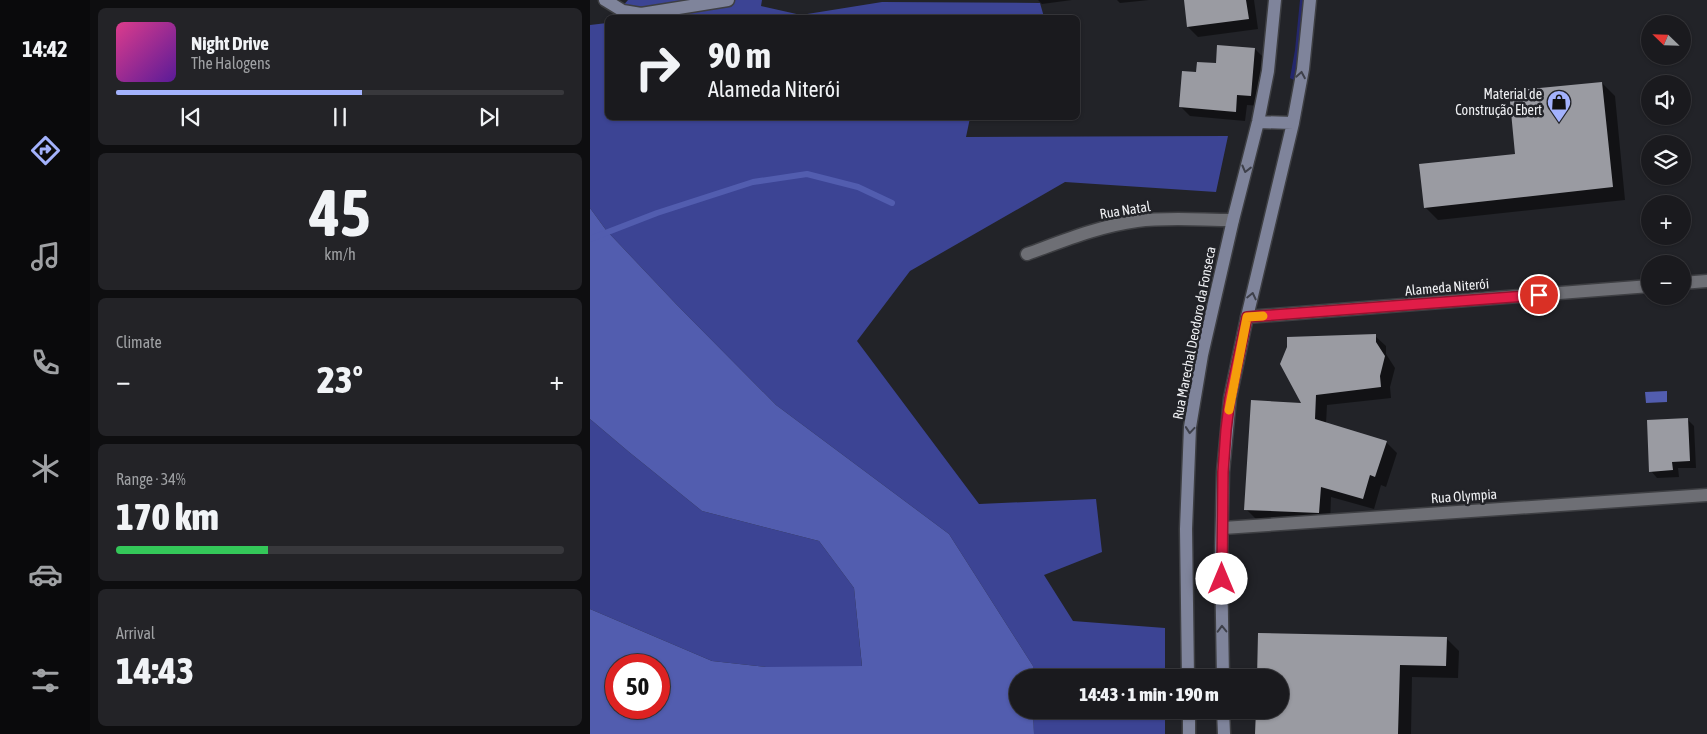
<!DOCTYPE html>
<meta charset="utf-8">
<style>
body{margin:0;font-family:"Asap Condensed",sans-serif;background:#232327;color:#f1f3f6;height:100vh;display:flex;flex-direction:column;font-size:19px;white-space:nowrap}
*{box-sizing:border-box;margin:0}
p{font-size:16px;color:#9fa1a4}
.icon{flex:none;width:28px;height:28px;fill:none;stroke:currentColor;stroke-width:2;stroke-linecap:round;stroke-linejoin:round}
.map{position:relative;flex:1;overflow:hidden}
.details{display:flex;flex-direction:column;gap:8px;padding:8px;background:#0e0e10;width:500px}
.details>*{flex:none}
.banner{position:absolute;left:15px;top:15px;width:475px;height:105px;border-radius:8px;box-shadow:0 1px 4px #0004,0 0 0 1px #38383c;background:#1a1a1e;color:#f1f3f6;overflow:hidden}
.needle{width:32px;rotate:293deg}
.buttons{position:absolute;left:1051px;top:15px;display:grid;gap:10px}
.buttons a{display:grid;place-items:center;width:50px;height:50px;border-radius:50%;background:#1a1a1e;box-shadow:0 1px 4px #0004,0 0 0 1px #38383c;font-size:25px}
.speed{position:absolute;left:15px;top:654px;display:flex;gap:10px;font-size:25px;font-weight:700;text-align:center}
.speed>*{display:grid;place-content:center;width:65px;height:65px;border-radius:50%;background:#1a1a1e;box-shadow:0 1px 4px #0004,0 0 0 1px #38383c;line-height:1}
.speed .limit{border:8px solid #d22;background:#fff;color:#111}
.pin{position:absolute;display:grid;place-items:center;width:42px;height:42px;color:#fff;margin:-21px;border:2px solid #fff;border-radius:50%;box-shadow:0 1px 5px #0007}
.me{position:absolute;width:55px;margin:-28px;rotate:0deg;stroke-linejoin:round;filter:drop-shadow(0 0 4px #0008)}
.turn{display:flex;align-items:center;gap:18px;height:105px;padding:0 20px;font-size:22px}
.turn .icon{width:65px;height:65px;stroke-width:2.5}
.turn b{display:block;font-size:35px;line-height:42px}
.big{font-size:38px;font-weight:800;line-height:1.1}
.details .tile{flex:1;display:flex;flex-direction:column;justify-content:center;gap:8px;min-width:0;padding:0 18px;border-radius:8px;background:#232327}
.details .dial{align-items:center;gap:0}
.dial b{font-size:65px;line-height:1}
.song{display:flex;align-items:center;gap:15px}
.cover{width:60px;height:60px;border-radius:8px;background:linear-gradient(135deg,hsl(330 70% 55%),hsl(270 70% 35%))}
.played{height:5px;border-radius:2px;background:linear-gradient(90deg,#a3b2fd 55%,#38383c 55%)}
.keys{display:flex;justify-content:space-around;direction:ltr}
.heat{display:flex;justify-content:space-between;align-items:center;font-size:28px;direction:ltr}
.charge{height:8px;border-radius:4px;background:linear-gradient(90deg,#34c759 34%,#38383c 0)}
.trip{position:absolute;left:419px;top:669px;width:280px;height:50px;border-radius:25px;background:#1a1a1e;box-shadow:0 1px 4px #0004,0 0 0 1px #38383c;font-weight:800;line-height:50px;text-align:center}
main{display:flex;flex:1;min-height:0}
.menu{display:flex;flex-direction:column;width:90px;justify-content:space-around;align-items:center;background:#0a0a0c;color:#9fa1a4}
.menu .icon{width:35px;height:35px}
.menu .active{color:#a3b2fd}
.menu b{font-size:22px;color:#f1f3f6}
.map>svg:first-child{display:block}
.green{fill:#24276c}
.forest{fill:#3c4494}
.water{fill:#525daf;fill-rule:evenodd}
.shadow{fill:#0007}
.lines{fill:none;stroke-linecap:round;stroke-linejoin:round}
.stream{stroke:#525daf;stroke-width:6}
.building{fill:#9a9ba2}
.minor-casing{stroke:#3e3f43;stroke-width:15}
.secondary-casing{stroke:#3e3f43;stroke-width:15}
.minor{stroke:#6e6f75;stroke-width:12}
.secondary{stroke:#7f849b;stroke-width:12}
.oneway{stroke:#3e404a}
.route-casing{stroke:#92132f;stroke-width:12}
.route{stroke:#e11d48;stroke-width:9}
.slow{stroke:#f59e0b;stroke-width:9}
.labels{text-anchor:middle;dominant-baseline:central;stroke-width:5;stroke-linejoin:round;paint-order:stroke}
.poi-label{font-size:14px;fill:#eff0f3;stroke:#222328;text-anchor:end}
.street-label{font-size:14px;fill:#eff0f3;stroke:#222328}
</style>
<main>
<nav class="menu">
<b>14:42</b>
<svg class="icon active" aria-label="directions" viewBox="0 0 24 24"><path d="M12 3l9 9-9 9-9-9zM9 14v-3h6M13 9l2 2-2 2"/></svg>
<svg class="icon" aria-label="music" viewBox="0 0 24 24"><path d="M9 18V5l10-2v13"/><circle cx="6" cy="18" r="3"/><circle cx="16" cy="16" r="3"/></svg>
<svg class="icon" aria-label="phone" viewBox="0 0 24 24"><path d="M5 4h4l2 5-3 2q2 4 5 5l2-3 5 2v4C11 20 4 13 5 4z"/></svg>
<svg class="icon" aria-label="climate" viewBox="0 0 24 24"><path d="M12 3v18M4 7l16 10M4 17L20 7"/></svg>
<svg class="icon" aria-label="car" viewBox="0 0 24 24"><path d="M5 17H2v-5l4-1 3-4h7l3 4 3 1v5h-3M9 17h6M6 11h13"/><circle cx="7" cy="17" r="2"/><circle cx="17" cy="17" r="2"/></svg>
<svg class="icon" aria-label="filters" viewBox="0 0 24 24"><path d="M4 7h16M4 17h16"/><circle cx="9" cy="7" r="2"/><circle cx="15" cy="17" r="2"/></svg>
</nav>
<section class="details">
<div class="tile">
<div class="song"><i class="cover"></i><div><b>Night Drive</b><p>The Halogens</p></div></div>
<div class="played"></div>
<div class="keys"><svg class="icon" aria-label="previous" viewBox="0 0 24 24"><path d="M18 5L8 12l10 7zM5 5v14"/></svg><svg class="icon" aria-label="pause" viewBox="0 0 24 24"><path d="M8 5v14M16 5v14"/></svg><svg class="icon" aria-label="next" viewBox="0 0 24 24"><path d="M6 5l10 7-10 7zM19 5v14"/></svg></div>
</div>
<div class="tile dial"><b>45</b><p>km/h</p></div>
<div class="tile"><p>Climate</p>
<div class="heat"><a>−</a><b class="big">23°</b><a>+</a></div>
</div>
<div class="tile"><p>Range · 34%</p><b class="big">170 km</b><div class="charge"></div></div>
<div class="tile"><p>Arrival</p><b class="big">14:43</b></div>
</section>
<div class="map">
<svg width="1117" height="734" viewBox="0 0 1117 734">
<rect width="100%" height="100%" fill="#222328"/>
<path class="green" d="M710,0h5l-3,32 -8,48 -4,-2 5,-28z"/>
<path class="forest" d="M38,0h134l-1,6 40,9 81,-13 158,1 4,14 -432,1z
M17,23l1,95h362l-4,19 262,-1 -12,56 -151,-10 -155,89 -53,70 122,163 117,-5 6,53 -58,23 29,46 92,7v49h-132v-11l-84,-132 -173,-129 -100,-101 -70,-74 -16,-22v-183z
M0,419l39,33 73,59 117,30 35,47 8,79h-96l-54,-6 -122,-52z
M443,710h132v24h-131z"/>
<path class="water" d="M0,208l16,22 70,74 100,101 173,129 84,132v11l-15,1v32h15l1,24h-444v-125l122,52 54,6 96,-1 -8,-78 -35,-47 -117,-30 -73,-59 -39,-33zM26,665h43v43h-43z
M1077,391v11l-21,1 -1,-11z"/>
<path class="shadow" d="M448,0h34l-30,4z
M527,0h32l-29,3z
M595,0h69l4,29 -60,8 -10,-10z
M665,49l10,10 -4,47 -14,-1 -2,16 -55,-5 -10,-10 17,-32z
M1012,83l13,13 10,104 -187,20 -13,-13 91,-52z
M785,336l11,10v8l9,14 -5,19 1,11 -64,7 -1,19 60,18 11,11 -11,34 -5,-2 -7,24 -43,-12 -1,27 -73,-4 -11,-11 57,-105z
M1097,419l7,7 2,42h-18l1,9 -22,1 -6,-7z
M856,638l13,13 -1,27 -46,-1 -1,57h-154v-24h23z"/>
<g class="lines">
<path class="stream" d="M0,239l67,-26 96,-31 54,-8 51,13 34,16"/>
</g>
<path class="building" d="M594,0h62l3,19 -62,8z
M627,45l38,3 -4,48 -14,-1 -1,17 -57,-5 3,-36 14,1 1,-10 19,1z
M1012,82l11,105 -189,21 -5,-44 96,-10 -6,-63z
M786,334v8l9,14 -5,20 1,11 -65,8 -1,24 72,22 -12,36 -5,-2 -7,24 -42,-12 -2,26 -75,-3 7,-110 50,3 -21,-39 7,-17v-10z
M1098,418l2,43 -18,1 1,8 -24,2 -2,-52z
M668,633l189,4 -1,29 -46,-1 -2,69h-143l1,-24h24v-32h-23z"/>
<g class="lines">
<g class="minor-casing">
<path id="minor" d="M437,254c36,-13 72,-28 110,-33 31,-4 64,-1 96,-1
M1092,283l25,-2
M657,317l403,-31
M633,528l484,-33"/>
</g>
<g class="secondary-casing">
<path id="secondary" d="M15,0l18,11 18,3 87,-14
M668,122l35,1
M598,678l-2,-149 4,-102 12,-72 31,-135 25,-98 10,-51 7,-71
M633,678l-2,-119 2,-87 7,-74 17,-81 46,-194 10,-54 7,-69
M599,710v24
M633,710l1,24"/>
</g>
<use href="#minor" class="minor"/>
<use href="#secondary" class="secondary"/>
</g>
<defs><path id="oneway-chevron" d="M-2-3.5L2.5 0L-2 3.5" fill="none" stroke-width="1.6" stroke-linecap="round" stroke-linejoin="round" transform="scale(1.25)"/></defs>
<g class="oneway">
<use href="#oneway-chevron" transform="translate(711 75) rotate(-80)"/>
<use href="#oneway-chevron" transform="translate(656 169) rotate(104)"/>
<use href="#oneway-chevron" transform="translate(662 296) rotate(-77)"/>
<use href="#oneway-chevron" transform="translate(600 430) rotate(95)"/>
<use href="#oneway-chevron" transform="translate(632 629) rotate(-91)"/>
</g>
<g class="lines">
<g class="route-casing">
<path id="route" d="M632,579l1,-107 3,-42 4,-32 17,-81 292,-22"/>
</g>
<use href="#route" class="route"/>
<path class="slow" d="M639,410l18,-93 16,-1"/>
</g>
<defs>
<g id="shop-pin" transform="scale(1.25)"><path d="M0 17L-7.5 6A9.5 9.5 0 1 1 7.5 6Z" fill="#a3b2fd" stroke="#222328"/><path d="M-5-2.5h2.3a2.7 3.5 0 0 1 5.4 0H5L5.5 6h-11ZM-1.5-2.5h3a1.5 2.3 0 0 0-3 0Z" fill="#111"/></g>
</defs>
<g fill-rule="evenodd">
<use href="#shop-pin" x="969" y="102"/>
</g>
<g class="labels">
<g class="poi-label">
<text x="952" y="94">Material de<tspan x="952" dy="16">Construção Ebert</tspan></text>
</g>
<g class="street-label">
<text transform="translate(535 210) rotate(-9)">Rua Natal</text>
<text transform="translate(857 287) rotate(-5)">Alameda Niterói</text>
<text transform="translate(604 333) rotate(-79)">Rua Marechal Deodoro da Fonseca</text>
<text transform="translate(874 496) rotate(-4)">Rua Olympia</text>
</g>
</g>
</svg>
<div class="buttons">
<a><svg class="needle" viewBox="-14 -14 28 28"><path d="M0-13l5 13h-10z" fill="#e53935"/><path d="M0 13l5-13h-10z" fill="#9fa1a4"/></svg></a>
<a><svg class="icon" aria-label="sound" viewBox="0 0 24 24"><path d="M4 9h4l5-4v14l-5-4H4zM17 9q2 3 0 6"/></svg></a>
<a><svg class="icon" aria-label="layers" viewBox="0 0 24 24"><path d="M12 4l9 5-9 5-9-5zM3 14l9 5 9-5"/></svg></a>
<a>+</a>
<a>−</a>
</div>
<div class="speed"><div class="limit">50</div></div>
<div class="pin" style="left:949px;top:295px;background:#d93025"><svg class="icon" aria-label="arrive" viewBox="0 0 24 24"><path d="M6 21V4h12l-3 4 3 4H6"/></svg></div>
<svg class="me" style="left:632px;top:579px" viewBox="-20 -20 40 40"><circle r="19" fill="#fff"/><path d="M0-13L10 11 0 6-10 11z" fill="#e11d48"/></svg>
<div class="trip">14:43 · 1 min · 190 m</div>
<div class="banner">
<div class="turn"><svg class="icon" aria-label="right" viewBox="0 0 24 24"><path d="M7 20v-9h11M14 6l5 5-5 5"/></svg><div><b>90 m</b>Alameda Niterói</div></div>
</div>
</div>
</main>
